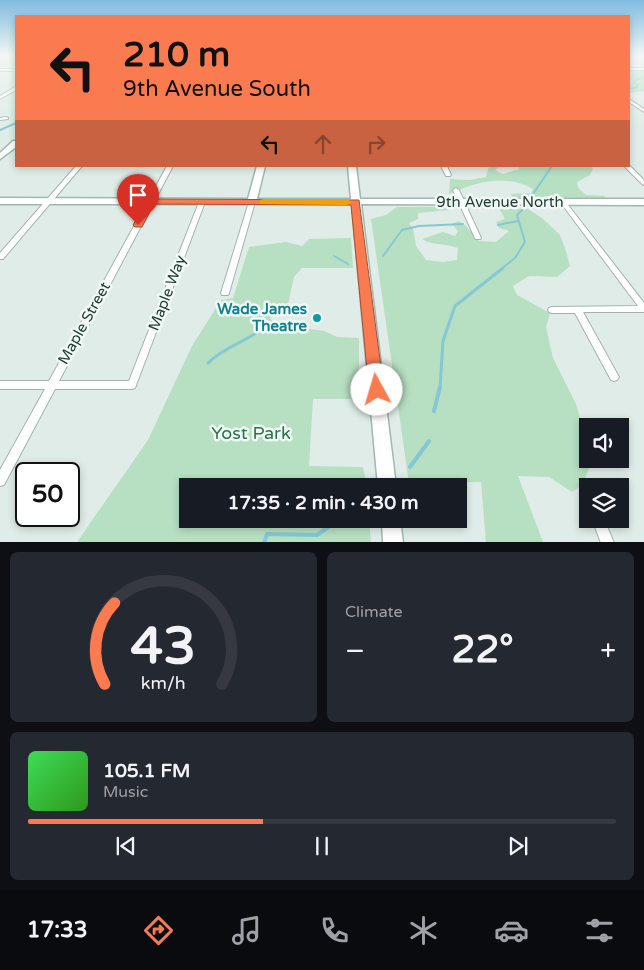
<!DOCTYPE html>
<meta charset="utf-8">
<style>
body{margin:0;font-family:"Varela Round",sans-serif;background:#242831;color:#f1f3f6;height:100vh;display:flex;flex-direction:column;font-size:19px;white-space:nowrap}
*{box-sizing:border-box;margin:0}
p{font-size:16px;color:#9ea1a6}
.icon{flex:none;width:28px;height:28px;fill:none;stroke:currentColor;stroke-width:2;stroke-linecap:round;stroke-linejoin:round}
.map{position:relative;height:542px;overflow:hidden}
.sheet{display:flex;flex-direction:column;gap:10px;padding:10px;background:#0d0f14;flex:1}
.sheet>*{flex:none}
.top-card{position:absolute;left:15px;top:15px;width:615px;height:152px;border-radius:0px;box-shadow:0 2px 8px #0003;background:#fb7b50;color:#111;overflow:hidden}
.fabs{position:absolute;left:579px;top:418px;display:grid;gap:10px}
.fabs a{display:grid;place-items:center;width:50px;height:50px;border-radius:0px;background:#171b24;box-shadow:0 2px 8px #0003;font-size:25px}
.speed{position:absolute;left:15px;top:462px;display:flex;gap:10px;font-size:25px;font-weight:700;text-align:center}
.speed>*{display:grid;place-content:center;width:65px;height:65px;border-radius:50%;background:#171b24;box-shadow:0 2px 8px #0003;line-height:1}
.speed .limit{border:2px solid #111;border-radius:8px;background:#fff;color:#111}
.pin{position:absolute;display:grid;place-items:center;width:42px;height:42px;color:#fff;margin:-51px -21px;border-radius:50% 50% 50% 0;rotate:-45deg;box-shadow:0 0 5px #0007}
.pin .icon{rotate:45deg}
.me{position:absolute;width:55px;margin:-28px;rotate:354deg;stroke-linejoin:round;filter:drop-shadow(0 0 4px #0008)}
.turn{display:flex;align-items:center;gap:18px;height:105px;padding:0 25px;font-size:22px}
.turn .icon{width:65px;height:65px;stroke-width:2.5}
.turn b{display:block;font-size:35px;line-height:42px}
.lanes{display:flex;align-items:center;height:48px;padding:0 25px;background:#0003;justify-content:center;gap:25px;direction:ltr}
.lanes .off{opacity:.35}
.big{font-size:38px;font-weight:700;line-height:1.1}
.sheet .card{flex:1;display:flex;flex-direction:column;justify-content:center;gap:8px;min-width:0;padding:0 18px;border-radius:8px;background:#242831}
.sheet .dial{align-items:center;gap:0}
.dial svg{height:130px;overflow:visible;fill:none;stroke:#363941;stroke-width:7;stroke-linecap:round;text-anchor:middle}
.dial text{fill:#f1f3f6;stroke:none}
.song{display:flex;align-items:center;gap:15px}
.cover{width:60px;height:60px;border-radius:8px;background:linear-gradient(135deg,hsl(130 70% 55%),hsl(110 70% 35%))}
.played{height:5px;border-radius:2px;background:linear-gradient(90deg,#fb7b50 40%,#363941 40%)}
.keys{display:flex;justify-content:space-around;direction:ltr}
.heat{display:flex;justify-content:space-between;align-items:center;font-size:28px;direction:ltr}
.sheet .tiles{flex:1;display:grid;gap:10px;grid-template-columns:1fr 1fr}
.card:last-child{grid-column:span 2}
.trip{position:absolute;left:179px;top:478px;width:288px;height:50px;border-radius:0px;background:#171b24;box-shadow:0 2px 8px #0003;font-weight:700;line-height:50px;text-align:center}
.menu{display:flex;height:80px;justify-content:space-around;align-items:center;background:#090b0e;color:#9ea1a6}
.menu .icon{width:35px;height:35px}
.menu .selected{color:#fb7b50}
.menu b{font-size:22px;color:#f1f3f6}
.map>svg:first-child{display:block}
.green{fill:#b7dfc2}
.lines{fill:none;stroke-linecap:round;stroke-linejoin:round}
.stream-far3{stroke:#84c8d5;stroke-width:1}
.stream-far2{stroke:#84c8d5;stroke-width:2}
.stream-far1{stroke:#84c8d5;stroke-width:3}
.stream{stroke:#84c8d5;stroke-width:4}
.street-casing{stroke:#a3b4ae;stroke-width:2}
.secondary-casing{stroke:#9eb9af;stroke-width:3}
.street{fill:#fff;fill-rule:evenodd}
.secondary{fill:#fff;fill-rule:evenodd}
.route{fill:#fb7b50;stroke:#a35034}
.slow{fill:#f59e0b}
.culture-dot{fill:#0f9aa8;stroke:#f1f8f5;stroke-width:2}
.labels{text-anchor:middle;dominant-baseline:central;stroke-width:5;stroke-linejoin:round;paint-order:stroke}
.street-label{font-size:15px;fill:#203e36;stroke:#f1f8f5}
.culture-label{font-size:15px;font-weight:bold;fill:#0d838f;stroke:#f1f8f5;text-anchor:end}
.near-park-label{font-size:18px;fill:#277747;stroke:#f1f8f5}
</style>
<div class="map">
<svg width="644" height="543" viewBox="0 0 644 543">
<rect width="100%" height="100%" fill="#e0ece7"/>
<path class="green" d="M629,71h15v20l-15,2z
M489,166h11l-5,4 8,4 16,-5 -1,-3h73l2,3 -3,6 -13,7 1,6 8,7 19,1 -1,2 -92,-1 -1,-3 20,-1 2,-4c-26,-16 -58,-7 -84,5l1,-15 20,1 16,-3z
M397,207h45l7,3 -31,3v6l-9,4 4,6 3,17 10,14 17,2 14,-2 1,-12c-12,-5 -24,-2 -36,-9l21,-7 12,4 3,-5 -6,-7 7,-3 7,5 13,15 17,1 13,-11 -10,-3 -3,-6 9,-3 -6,-11 29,1 14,9 18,17 6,16 4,15 -13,11 -28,-1 -16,10 4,9 33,18 -4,14 7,31 23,46 11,38 1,17h4l-9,25 -11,8 -23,-15 -31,-1 25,66h-57l-5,-60 -72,1 -38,-264 15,-4z
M351,238l2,30h-51l-8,9 -6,27 -14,5 -4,9 5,6 49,7 13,6 22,1v61h-46l-4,67 54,1 4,19h-179v33h181l2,23h-294l71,-102 44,-94 29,-46 12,-2 16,-51 37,-5 16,4 7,-7z"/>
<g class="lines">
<path class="stream-far3" d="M629,89l9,-2 -4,-6 10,-4"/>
<path class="stream-far2" d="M0,130l16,-7
M531,197l21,-31
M498,225l20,-4
M334,256l14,8
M383,256l19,-26 17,-4 44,-2
M501,269l14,-11 10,-16 -8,-27 5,-5"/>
<path class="stream-far1" d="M208,363c16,-16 38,-21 55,-35
M440,388l3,-47 12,-35 48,-38"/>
<path class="stream" d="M434,411l6,-24
M410,467l19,-26
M264,543l3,-9 50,1 23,-16"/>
<g class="street-casing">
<path id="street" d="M629,68h15v2h-15z
M0,69h16v2h-16z
M15,87h1v3l-16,9v-3z
M629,99l15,10v3l-15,-10z
M6,117l2,1v1l-8,1v-2z
M629,165l15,15v5l-2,-1 -18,-18h5z
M76,166h6l-79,93h-3v-6z
M167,166h6l-114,215h70l70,-179 3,-2 2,1 1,1 -70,186 -3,1h-77l-51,96 -4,1v-16l45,-81h-45v-8h49z
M441,166h6l4,9 -1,1h-4z
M456,188l3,2 22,48 -1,1h-4l-1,-1 -22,-48z
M252,200l3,2 -26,91 -1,2h-6l-1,-2 28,-91z
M563,200l2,1 79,102v9h-61l36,65 -2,3 -3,1 -3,-1 -36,-67h-23l-3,-1 -1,-2 1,-2 3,-1 86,-1 -77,-103v-2z
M592,519h12l10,24h-13z"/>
</g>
<g class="secondary-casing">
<path id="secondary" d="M13,141h3v6l-16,12v-6z
M257,166h8l-8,33h94l-3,-33h8l4,33h284v6l-283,-1 35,282h-18l-26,-282h-352v-6l248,1z
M382,519h18l3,24h-20z"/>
</g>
<use href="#street" class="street"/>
<use href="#secondary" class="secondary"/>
</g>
<linearGradient id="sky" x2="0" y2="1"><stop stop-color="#80bce0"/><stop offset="0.42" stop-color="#f1f6f4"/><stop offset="1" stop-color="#f1f6f4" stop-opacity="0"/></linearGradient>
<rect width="644" height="131" fill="url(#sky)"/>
<path class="route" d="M151,199l208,1 25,190 -2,5 -5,1 -6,-1 -2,-5 -18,-185 -197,-1 -12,23h-7l-2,-2 13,-23z"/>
<path class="slow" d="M263,199h84l5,3 -5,3 -87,-1v-4z"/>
<circle class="culture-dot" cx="317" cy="318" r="5"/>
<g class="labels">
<g class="street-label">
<text x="500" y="202">9th Avenue North</text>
<text transform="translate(167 293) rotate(-69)">Maple Way</text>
<text transform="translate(84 323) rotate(-61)">Maple Street</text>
</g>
<g class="culture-label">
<text x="307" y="309">Wade James<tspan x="307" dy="17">Theatre</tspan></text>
</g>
<g class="near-park-label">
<text x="251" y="433">Yost Park</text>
</g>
</g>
</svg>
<div class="fabs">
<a><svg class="icon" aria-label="sound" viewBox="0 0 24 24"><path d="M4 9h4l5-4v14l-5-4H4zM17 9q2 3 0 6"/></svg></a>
<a><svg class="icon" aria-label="layers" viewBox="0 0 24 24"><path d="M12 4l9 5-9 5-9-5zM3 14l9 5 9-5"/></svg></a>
</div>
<div class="speed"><div class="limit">50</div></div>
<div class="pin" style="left:138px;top:225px;background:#d93025"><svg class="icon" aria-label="arrive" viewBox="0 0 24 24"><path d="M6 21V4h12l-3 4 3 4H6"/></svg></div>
<svg class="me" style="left:377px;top:390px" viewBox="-20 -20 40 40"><circle r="19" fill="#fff"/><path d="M0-13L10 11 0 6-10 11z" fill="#fb7b50"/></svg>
<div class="trip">17:35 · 2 min · 430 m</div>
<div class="top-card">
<div class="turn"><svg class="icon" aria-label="left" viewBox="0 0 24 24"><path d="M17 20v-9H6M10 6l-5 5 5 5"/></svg><div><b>210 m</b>9th Avenue South</div></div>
<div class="lanes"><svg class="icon" aria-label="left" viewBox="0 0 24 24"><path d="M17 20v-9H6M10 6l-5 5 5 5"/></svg><svg class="icon off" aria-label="ahead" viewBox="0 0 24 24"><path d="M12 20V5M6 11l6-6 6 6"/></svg><svg class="icon off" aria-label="right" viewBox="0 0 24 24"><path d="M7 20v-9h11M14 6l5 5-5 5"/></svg></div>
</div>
</div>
<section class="sheet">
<div class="tiles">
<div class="card dial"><svg viewBox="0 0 100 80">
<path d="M14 69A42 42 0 1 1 86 69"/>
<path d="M14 69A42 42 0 0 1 20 19" stroke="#fb7b50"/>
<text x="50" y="56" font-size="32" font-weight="700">43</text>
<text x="50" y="72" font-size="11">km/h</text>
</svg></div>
<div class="card"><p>Climate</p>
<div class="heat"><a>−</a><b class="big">22°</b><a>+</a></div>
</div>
<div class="card">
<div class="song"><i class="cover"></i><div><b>105.1 FM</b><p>Music</p></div></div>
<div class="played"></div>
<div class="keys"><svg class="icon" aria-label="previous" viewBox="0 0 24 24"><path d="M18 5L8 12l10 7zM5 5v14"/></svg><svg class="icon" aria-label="pause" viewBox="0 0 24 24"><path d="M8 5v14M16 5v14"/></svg><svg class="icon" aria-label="next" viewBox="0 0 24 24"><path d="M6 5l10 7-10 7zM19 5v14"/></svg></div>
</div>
</div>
</section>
<nav class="menu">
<b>17:33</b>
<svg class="icon selected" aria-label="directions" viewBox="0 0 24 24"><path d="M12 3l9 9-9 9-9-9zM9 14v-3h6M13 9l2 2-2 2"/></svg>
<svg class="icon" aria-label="music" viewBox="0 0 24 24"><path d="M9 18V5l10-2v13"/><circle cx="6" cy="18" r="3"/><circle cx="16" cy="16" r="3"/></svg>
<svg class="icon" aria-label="phone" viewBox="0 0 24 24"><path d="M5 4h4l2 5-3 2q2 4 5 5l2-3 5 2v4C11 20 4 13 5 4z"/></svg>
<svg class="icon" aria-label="climate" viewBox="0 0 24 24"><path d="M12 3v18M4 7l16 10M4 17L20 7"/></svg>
<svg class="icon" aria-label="car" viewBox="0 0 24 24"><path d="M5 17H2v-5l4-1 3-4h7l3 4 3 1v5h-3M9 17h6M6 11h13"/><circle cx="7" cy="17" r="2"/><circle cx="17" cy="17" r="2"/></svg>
<svg class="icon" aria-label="filters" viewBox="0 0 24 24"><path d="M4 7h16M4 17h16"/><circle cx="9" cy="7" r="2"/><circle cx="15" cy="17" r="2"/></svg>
</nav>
